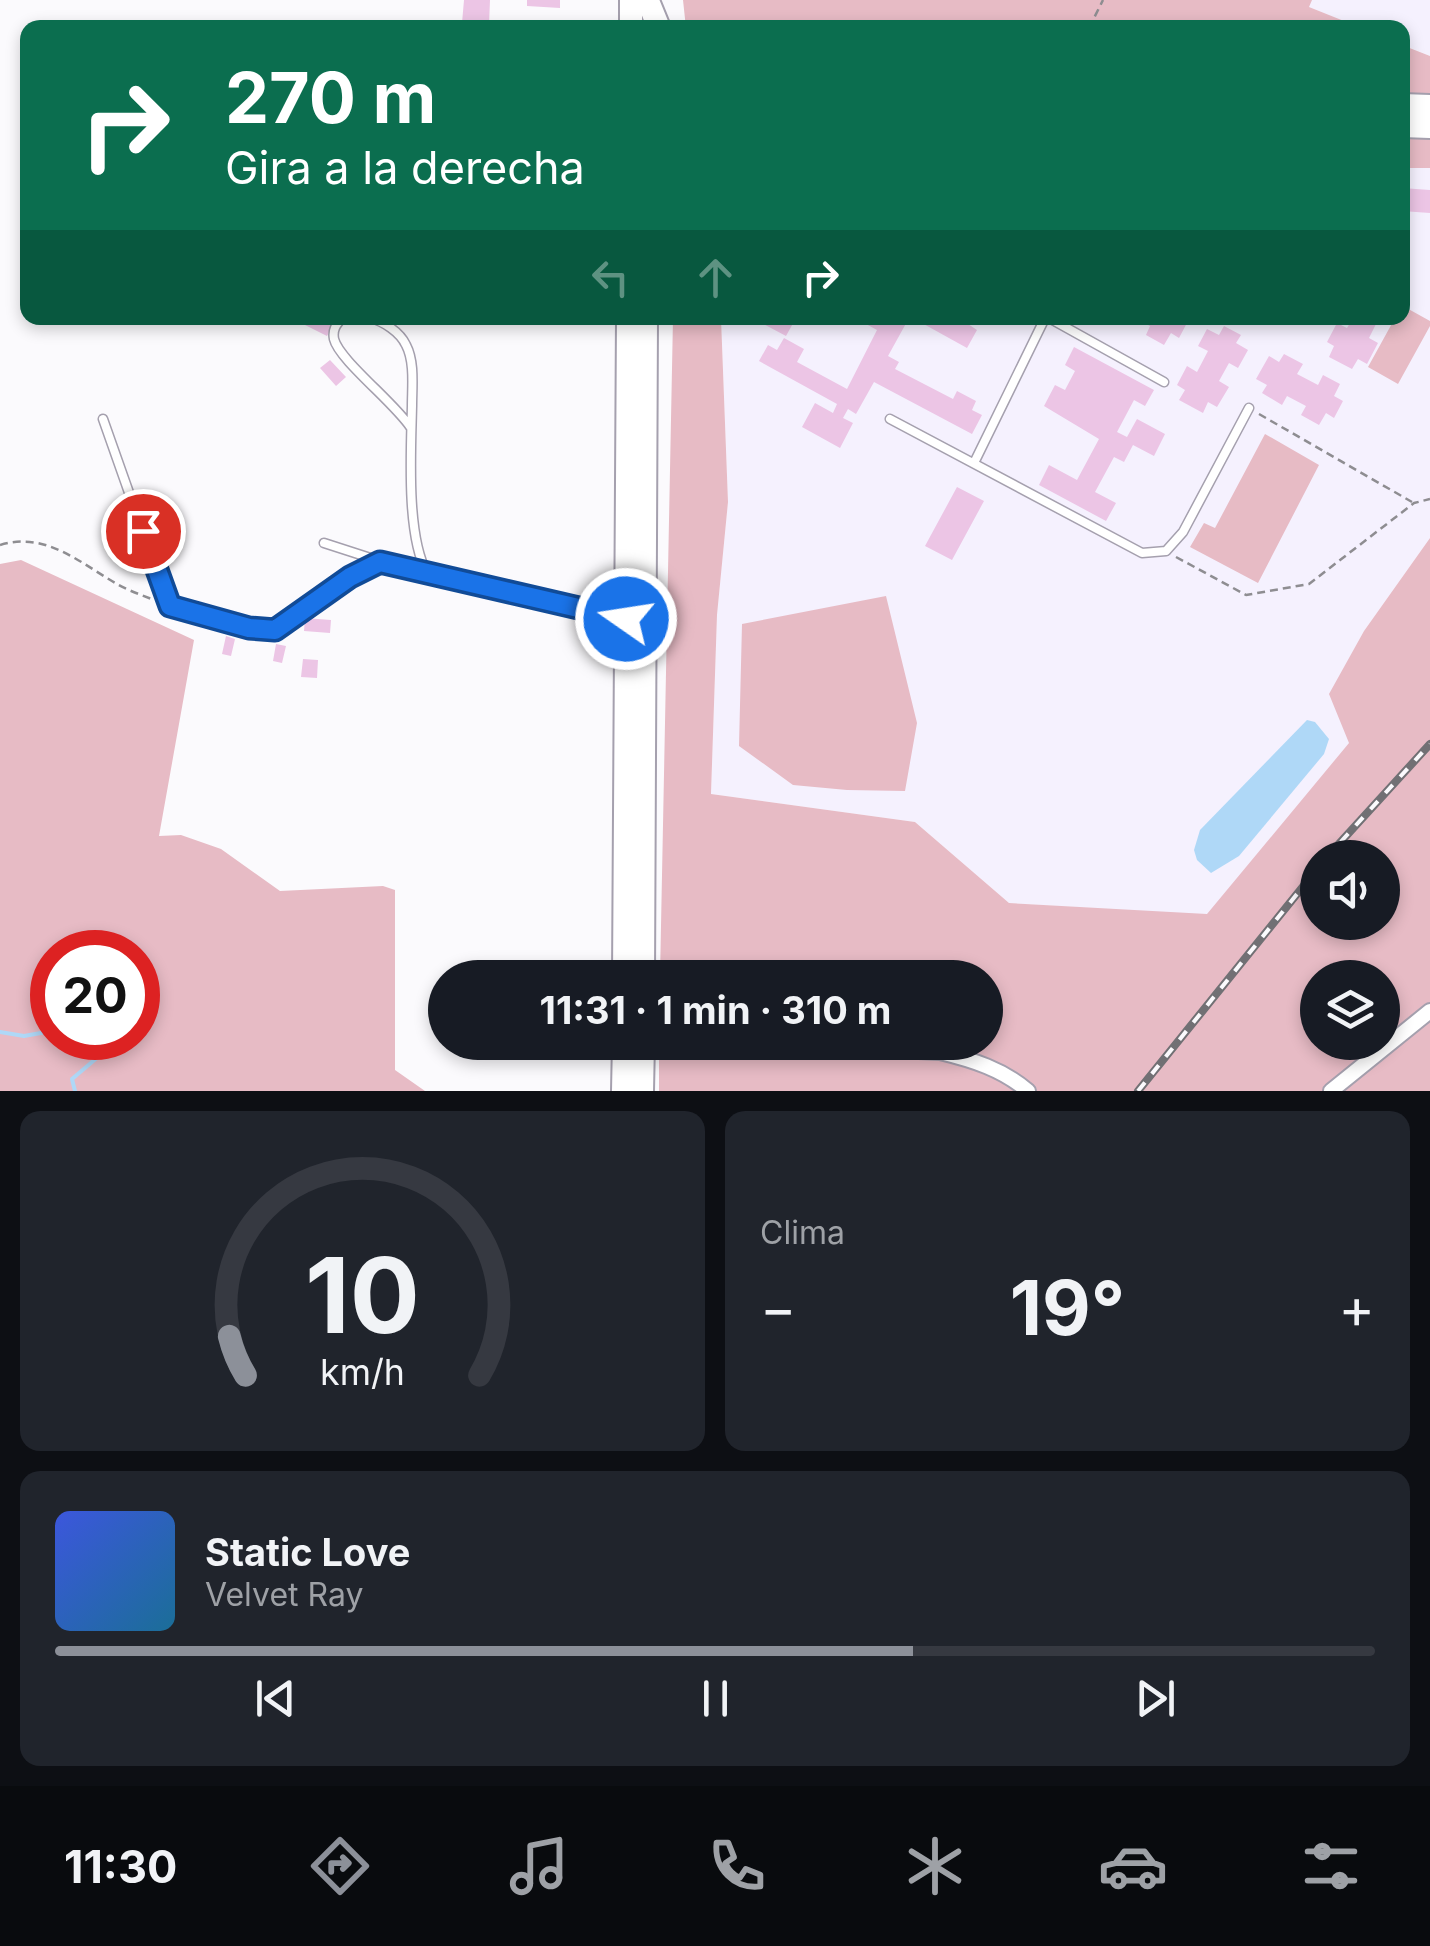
<!DOCTYPE html>
<html lang="es">
<meta charset="utf-8">
<style>
body{margin:0;font-family:Inter,sans-serif;background:#20242c;color:#f1f3f6;height:100vh;display:flex;flex-direction:column;font-size:38px;white-space:nowrap}
*{box-sizing:border-box;margin:0}
p{font-size:32px;color:#9ea1a6}
.icon{flex:none;width:55px;height:55px;fill:none;stroke:currentColor;stroke-width:2;stroke-linecap:round;stroke-linejoin:round}
.map{position:relative;height:1091px;overflow:hidden}
.drawer{display:flex;flex-direction:column;gap:20px;padding:20px;background:#0d0f14;flex:1}
.drawer>*{flex:none}
.top-card{position:absolute;left:20px;top:20px;width:1390px;height:305px;border-radius:20px;box-shadow:0 5px 15px #0003;background:#0b6e4f;color:#fff;overflow:hidden}
.controls{position:absolute;left:1300px;top:840px;display:grid;gap:20px}
.controls a{display:grid;place-items:center;width:100px;height:100px;border-radius:50%;background:#171b24;box-shadow:0 5px 15px #0003;font-size:50px}
.speed{position:absolute;left:30px;top:930px;display:flex;gap:20px;font-size:50px;font-weight:700;text-align:center}
.speed>*{display:grid;place-content:center;width:130px;height:130px;border-radius:50%;background:#171b24;box-shadow:0 5px 15px #0003;line-height:1}
.speed .limit{border:15px solid #d22;background:#fff;color:#111}
.pin{position:absolute;display:grid;place-items:center;width:85px;height:85px;color:#fff;margin:-42px;border:5px solid #fff;border-radius:50%;box-shadow:0 2px 10px #0007}
.me{position:absolute;width:110px;margin:-55px;rotate:283deg;stroke-linejoin:round;filter:drop-shadow(0 0 8px #0008)}
.turn{display:flex;align-items:center;gap:35px;height:210px;padding:0 40px;font-size:45px}
.turn .icon{width:130px;height:130px;stroke-width:2.5}
.turn b{display:block;font-size:70px;line-height:85px}
.lanes{display:flex;align-items:center;height:95px;padding:0 40px;background:#0003;justify-content:center;gap:50px;direction:ltr}
.lanes .off{opacity:.35}
.big{font-size:75px;font-weight:700;line-height:1.1}
.drawer .card{flex:1;display:flex;flex-direction:column;justify-content:center;gap:15px;min-width:0;padding:0 35px;border-radius:20px;background:#20242c}
.drawer .dial{align-items:center;gap:0}
.dial svg{height:260px;overflow:visible;fill:none;stroke:#363941;stroke-width:7;stroke-linecap:round;text-anchor:middle}
.dial text{fill:#f1f3f6;stroke:none}
.song{display:flex;align-items:center;gap:30px}
.cover{width:120px;height:120px;border-radius:15px;background:linear-gradient(135deg,hsl(230 70% 55%),hsl(200 70% 35%))}
.played{height:10px;border-radius:5px;background:linear-gradient(90deg,#8c9099 65%,#363941 65%)}
.keys{display:flex;justify-content:space-around;direction:ltr}
.heat{display:flex;justify-content:space-between;align-items:center;font-size:55px;direction:ltr}
.drawer .tiles{flex:1;display:grid;gap:20px;grid-template-columns:1fr 1fr}
.card:last-child{grid-column:span 2}
.trip{position:absolute;left:428px;top:960px;width:575px;height:100px;border-radius:50px;background:#171b24;box-shadow:0 5px 15px #0003;font-weight:700;line-height:100px;text-align:center}
.tab-bar{display:flex;height:160px;justify-content:space-around;align-items:center;background:#090b0e;color:#9ea1a6}
.tab-bar .icon{width:70px;height:70px}
.tab-bar .active{color:#8c9099}
.tab-bar b{font-size:45px;color:#f1f3f6}
.map>svg:first-child{display:block}
.built{fill:#f5f1fe}
.green{fill:#e7bbc5;fill-rule:evenodd}
.water{fill:#afd8f7}
.lines{fill:none;stroke-linecap:round;stroke-linejoin:round}
.stream{stroke:#afd8f7;stroke-width:4}
.building{fill:#ecc5e5}
.service-casing{stroke:#a5a0ae;stroke-width:11}
.minor-casing{stroke:#a5a0ae;stroke-width:18}
.primary-casing{stroke:#a5a0ae;stroke-width:26}
.trunk-casing{stroke:#a5a0ae;stroke-width:26}
.path{stroke:#8e8d91;stroke-width:2.5;stroke-dasharray:8 5;stroke-linecap:butt}
.service{stroke:#fff;stroke-width:8}
.minor{stroke:#fff;stroke-width:14}
.primary{stroke:#fff;stroke-width:22}
.trunk{stroke:#fff;stroke-width:22}
.rail-casing{stroke:#717074;stroke-width:8}
.rail{stroke:#fbfafd;stroke-width:4;stroke-dasharray:11;stroke-linecap:butt}
.route-casing{stroke:#114b97;stroke-width:25}
.route{stroke:#1a73e8;stroke-width:18}
</style>
<div class="map">
<svg width="1430" height="1091" viewBox="0 0 1430 1091">
<rect width="100%" height="100%" fill="#fbfafd"/>
<path class="built" d="M683,0h747v56l-27,-11 -1,-17 -43,-1 -50,-20 -11,21h-525z
M1403,168h27v370l-66,93 -34,63 20,48 -143,173 -198,-12 -94,-81 -204,-28 6,-180 11,-112 -7,-184h681z"/>
<path class="green" d="M683,0h629l-3,7 50,20 -673,1z
M1402,45l28,11v112h-27z
M1403,306l27,15v5l-32,58 -30,-17 27,-49h7z
M673,318h48l7,184 -11,113 -6,179 204,28 94,81 198,11 142,-171 -20,-49 35,-63 66,-93v553h-771v-48l326,-1v-64l-325,-1zM1318,858h64v64h-64zM1318,978h64v64h-64z
M1265,434l54,31 -61,118 -68,-36 14,-24 11,5z
M21,560l173,80 -35,196 22,-1 40,14 59,42 103,-5 12,4v180l30,21h-425v-527zM52,952h86v86h-86z
M886,596l31,127 -12,68 -58,-1 -54,-5 -54,-39 3,-122z"/>
<path class="water" d="M1307,720l8,2 14,17 -5,15 -85,102 -28,17 -14,-13 -3,-10 6,-20z"/>
<g class="lines">
<path class="stream" d="M0,1032l24,4 28,-5
M75,1091l-3,-12 33,-28 -4,-13"/>
</g>
<path class="building" d="M464,0h26l-1,25 -27,-2z
M527,0h33v8l-33,-2z
M1402,188l28,2v23l-28,-2z
M304,318h14l15,7 -6,11 -26,-13z
M760,318h36l-10,18 -28,-15z
M855,318h54l-21,38 11,6 -4,7 58,30 4,-8 19,10 -4,9 10,5 -10,19 -98,-52 -18,32 -8,-5 -5,9 10,5 -13,25 -38,-21 13,-24 18,10 4,-9 -78,-43 9,-16 9,5 7,-12 20,11 -7,13 50,27 30,-59z
M923,318h36l18,12 -10,18 -47,-26z
M1135,318h46l7,3 -9,17 -8,-5 -7,12 -18,-10 4,-9z
M1353,318h38l-4,7 -9,-5 -9,18 9,5 -11,21 -9,-5 -6,10 -23,-12 5,-11 -7,-4 10,-19 10,5z
M1224,326l17,9 -5,8 12,7 -10,18 -9,-5 -10,18 10,6 -12,20 -9,-5 -5,11 -24,-13 6,-10 -8,-5 10,-19 10,6 11,-21 -10,-5 9,-17 12,6z
M1074,347l80,43 -9,16 -11,-6 -17,32 10,5 10,-18 28,15 -11,22 -21,-11 -9,17 -10,-5 -19,35 21,11 -10,18 -67,-36 10,-20 28,15 22,-41 -55,-33 11,-21 10,5 10,-19 -10,-6z
M1284,354l19,10 -6,10 21,11 5,-10 17,9 -6,12 9,5 -9,17 -8,-5 -7,12 -18,-10 5,-9 -19,-10 -5,9 -20,-12 5,-8 -11,-6 13,-23 10,6z
M330,360l16,17 -10,9 -16,-18z
M957,487l27,14 -32,59 -27,-14z
M305,618l26,2 -1,13 -26,-2z
M226,636l9,3 -4,17 -9,-2z
M276,644l10,2 -4,17 -9,-2z
M303,659l15,1 -1,18 -16,-1z"/>
<g class="lines">
<g class="service-casing">
<path id="service" d="M342,318c-5,6 -10,11 -8,21 5,21 62,65 77,89
M370,318c13,3 30,14 36,27 9,17 6,42 6,61 -1,45 -6,129 15,167
M1049,318l115,64
M103,419l66,187 80,22 26,1 75,-52 30,-16
M890,419l252,134 24,-2 17,-19 66,-124
M974,463l71,-145
M324,543l65,21 232,54"/>
</g>
<g class="minor-casing">
<path id="minor" d="M723,1042l217,10c33,8 62,17 88,39
M1331,1091l99,-80"/>
</g>
<g class="primary-casing">
<path id="primary" d="M1402,105l28,1
M1402,126l28,1"/>
</g>
<g class="trunk-casing">
<path id="trunk" d="M648,1l11,27
M631,28v-28
M624,978l4,-660
M643,978l3,-660
M623,1091l1,-49
M642,1091l1,-49"/>
</g>
<path class="path" d="M1089,28l14,-28
M1259,414l153,88
M0,545c46,-14 80,18 117,39 12,7 25,11 37,16
M1176,557l70,38 63,-11 105,-81 16,-4"/>
<use href="#service" class="service"/>
<use href="#minor" class="minor"/>
<use href="#primary" class="primary"/>
<use href="#trunk" class="trunk"/>
<g class="rail-casing">
<path id="rail" d="M1326,858l104,-114
M1138,1091l180,-223"/>
</g>
<use href="#rail" class="rail"/>
</g>
<g class="lines">
<g class="route-casing">
<path id="route" d="M143,531l27,75 79,22 26,2 75,-53 30,-15 246,57"/>
</g>
<use href="#route" class="route"/>
</g>
</svg>
<div class="controls">
<a><svg class="icon" aria-label="sound" viewBox="0 0 24 24"><path d="M4 9h4l5-4v14l-5-4H4zM17 9q2 3 0 6"/></svg></a>
<a><svg class="icon" aria-label="layers" viewBox="0 0 24 24"><path d="M12 4l9 5-9 5-9-5zM3 14l9 5 9-5"/></svg></a>
</div>
<div class="speed"><div class="limit">20</div></div>
<div class="pin" style="left:143px;top:531px;background:#d93025"><svg class="icon" aria-label="arrive" viewBox="0 0 24 24"><path d="M6 21V4h12l-3 4 3 4H6"/></svg></div>
<svg class="me" style="left:626px;top:619px" viewBox="-20 -20 40 40"><circle r="17" fill="#1a73e8" stroke="#fff" stroke-width="3"/><path d="M0-11L8 9 0 5-8 9z" fill="#fff"/></svg>
<div class="trip">11:31 · 1 min · 310 m</div>
<div class="top-card">
<div class="turn"><svg class="icon" aria-label="right" viewBox="0 0 24 24"><path d="M7 20v-9h11M14 6l5 5-5 5"/></svg><div><b>270 m</b>Gira a la derecha</div></div>
<div class="lanes"><svg class="icon off" aria-label="left" viewBox="0 0 24 24"><path d="M17 20v-9H6M10 6l-5 5 5 5"/></svg><svg class="icon off" aria-label="ahead" viewBox="0 0 24 24"><path d="M12 20V5M6 11l6-6 6 6"/></svg><svg class="icon" aria-label="right" viewBox="0 0 24 24"><path d="M7 20v-9h11M14 6l5 5-5 5"/></svg></div>
</div>
</div>
<section class="drawer">
<div class="tiles">
<div class="card dial"><svg viewBox="0 0 100 80">
<path d="M14 69A42 42 0 1 1 86 69"/>
<path d="M14 69A42 42 0 0 1 9 57" stroke="#8c9099"/>
<text x="50" y="56" font-size="32" font-weight="700">10</text>
<text x="50" y="72" font-size="11">km/h</text>
</svg></div>
<div class="card"><p>Clima</p>
<div class="heat"><a>−</a><b class="big">19°</b><a>+</a></div>
</div>
<div class="card">
<div class="song"><i class="cover"></i><div><b>Static Love</b><p>Velvet Ray</p></div></div>
<div class="played"></div>
<div class="keys"><svg class="icon" aria-label="previous" viewBox="0 0 24 24"><path d="M18 5L8 12l10 7zM5 5v14"/></svg><svg class="icon" aria-label="pause" viewBox="0 0 24 24"><path d="M8 5v14M16 5v14"/></svg><svg class="icon" aria-label="next" viewBox="0 0 24 24"><path d="M6 5l10 7-10 7zM19 5v14"/></svg></div>
</div>
</div>
</section>
<nav class="tab-bar">
<b>11:30</b>
<svg class="icon active" aria-label="directions" viewBox="0 0 24 24"><path d="M12 3l9 9-9 9-9-9zM9 14v-3h6M13 9l2 2-2 2"/></svg>
<svg class="icon" aria-label="music" viewBox="0 0 24 24"><path d="M9 18V5l10-2v13"/><circle cx="6" cy="18" r="3"/><circle cx="16" cy="16" r="3"/></svg>
<svg class="icon" aria-label="phone" viewBox="0 0 24 24"><path d="M5 4h4l2 5-3 2q2 4 5 5l2-3 5 2v4C11 20 4 13 5 4z"/></svg>
<svg class="icon" aria-label="climate" viewBox="0 0 24 24"><path d="M12 3v18M4 7l16 10M4 17L20 7"/></svg>
<svg class="icon" aria-label="car" viewBox="0 0 24 24"><path d="M5 17H2v-5l4-1 3-4h7l3 4 3 1v5h-3M9 17h6M6 11h13"/><circle cx="7" cy="17" r="2"/><circle cx="17" cy="17" r="2"/></svg>
<svg class="icon" aria-label="filters" viewBox="0 0 24 24"><path d="M4 7h16M4 17h16"/><circle cx="9" cy="7" r="2"/><circle cx="15" cy="17" r="2"/></svg>
</nav>
